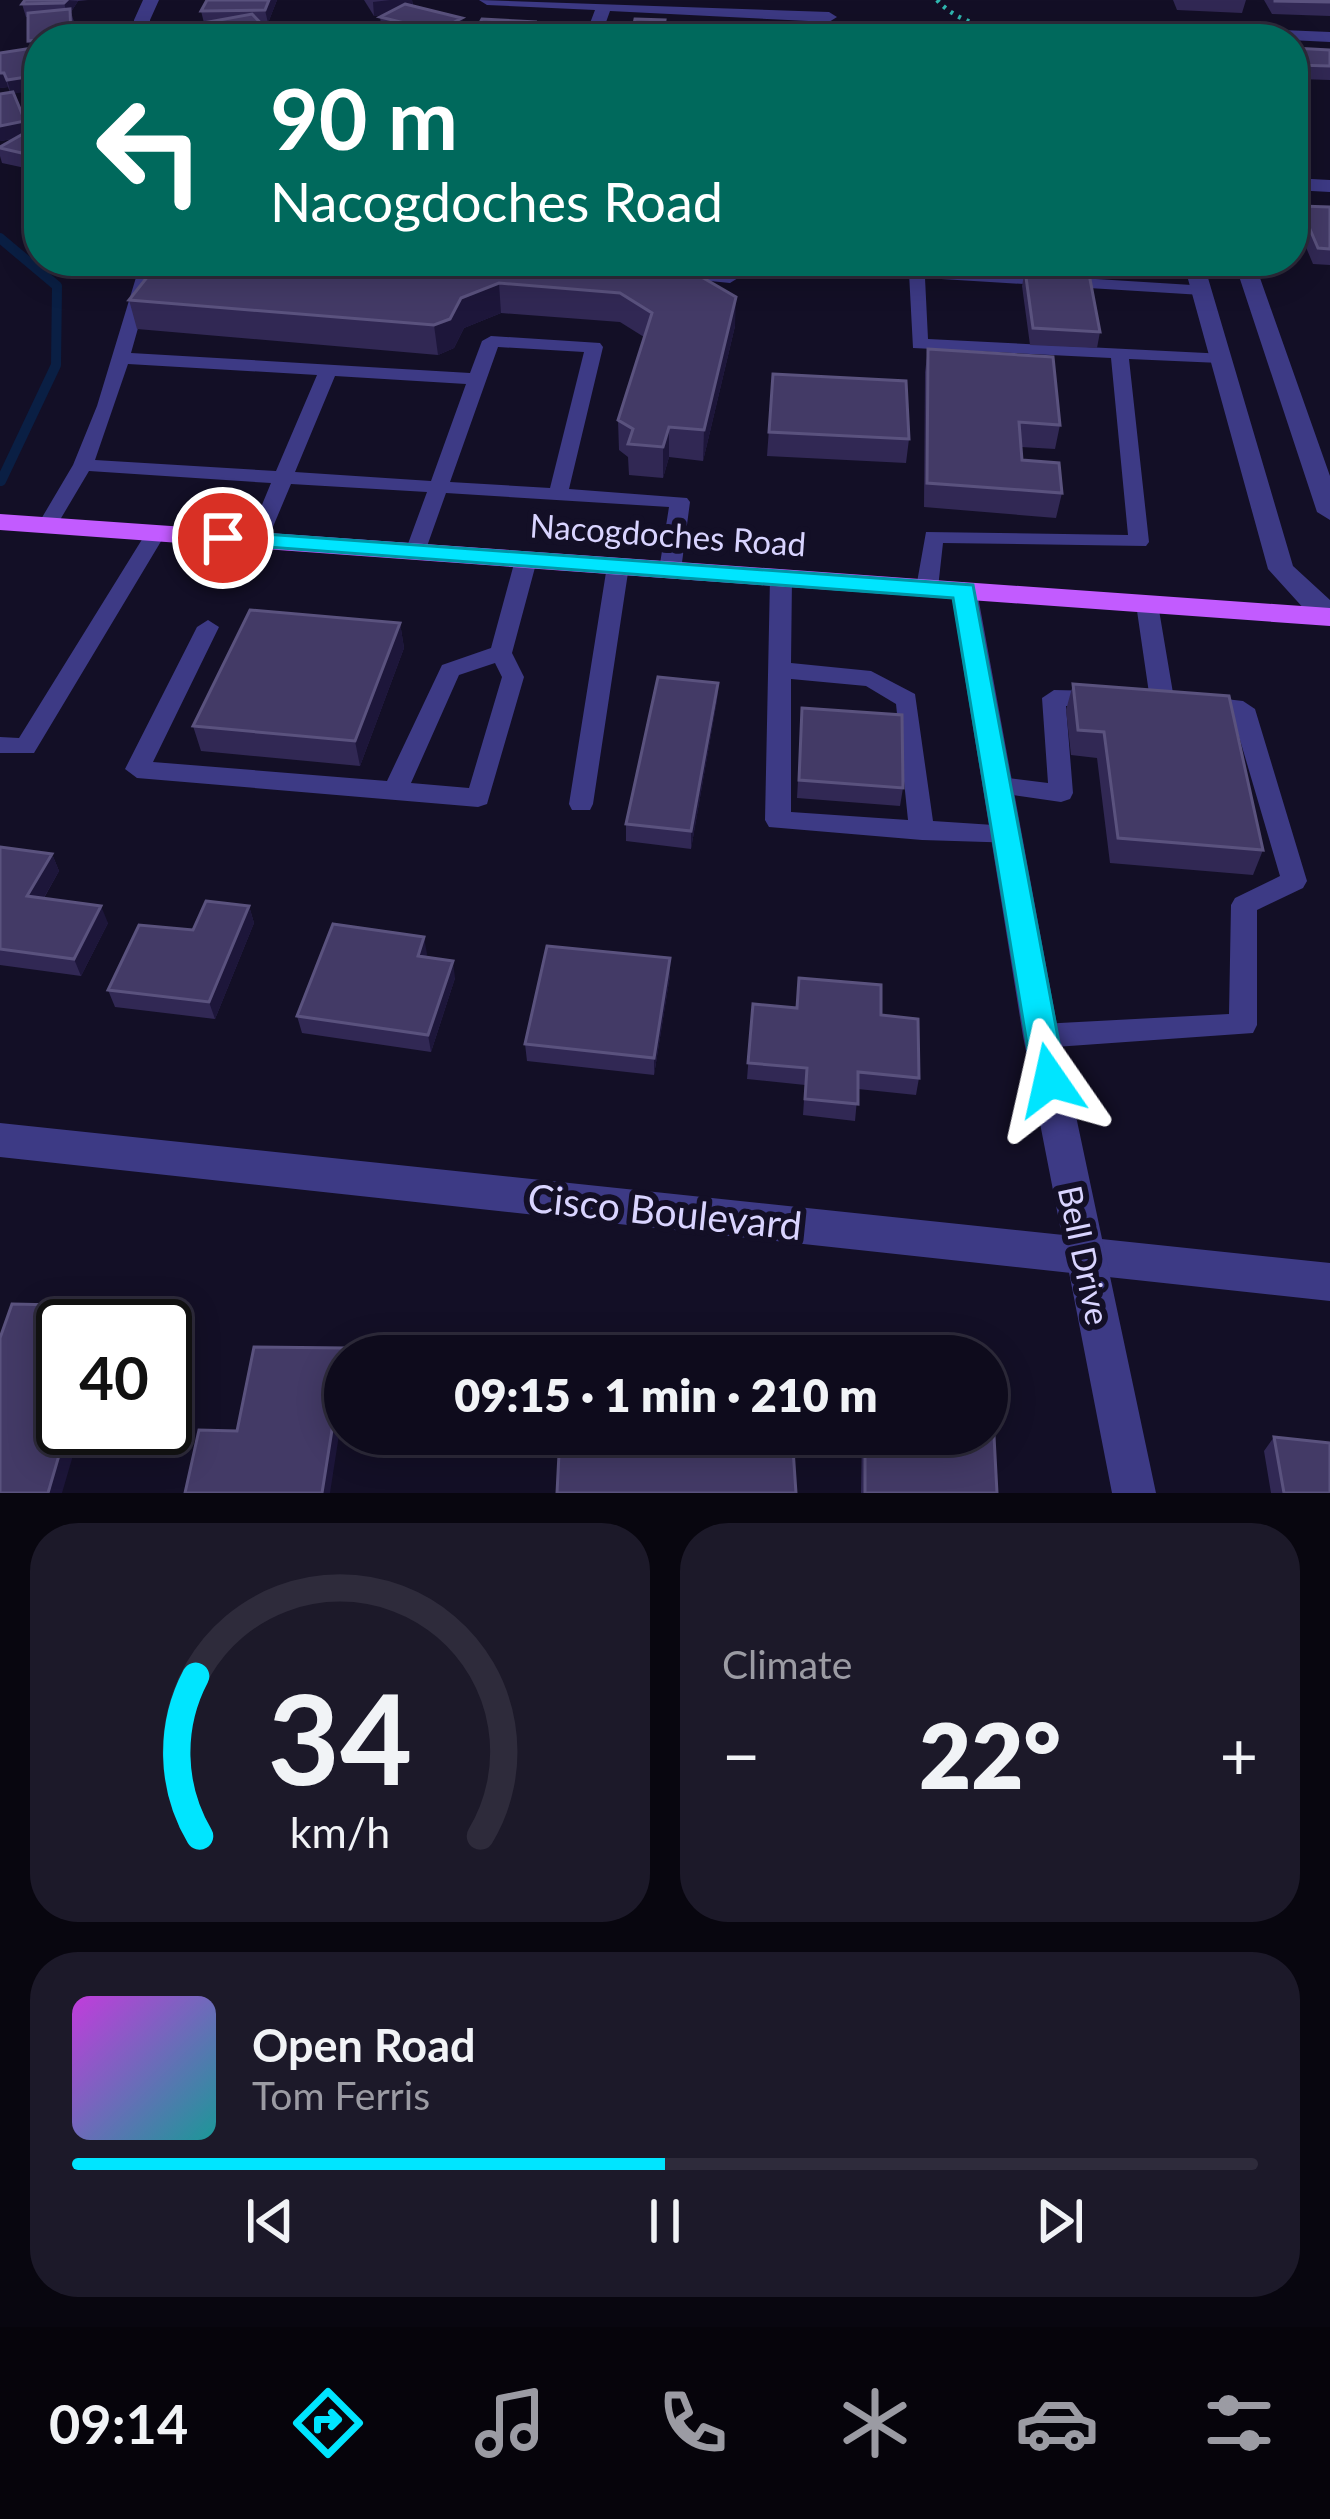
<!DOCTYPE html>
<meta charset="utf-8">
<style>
body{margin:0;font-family:Lato,sans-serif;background:#1c1929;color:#f1f3f6;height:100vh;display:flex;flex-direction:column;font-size:45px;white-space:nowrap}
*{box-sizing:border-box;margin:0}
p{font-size:39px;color:#9b9ba3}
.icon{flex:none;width:66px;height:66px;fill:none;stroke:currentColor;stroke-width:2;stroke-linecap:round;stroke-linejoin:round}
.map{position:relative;height:1493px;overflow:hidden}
.side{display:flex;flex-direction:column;gap:30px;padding:30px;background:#08060f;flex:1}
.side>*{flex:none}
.hud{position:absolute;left:24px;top:24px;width:1284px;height:252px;border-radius:48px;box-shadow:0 6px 30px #0003,0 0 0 3px #2e2b3b;background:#00695c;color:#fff;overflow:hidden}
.speed{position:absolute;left:36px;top:1299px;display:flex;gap:24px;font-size:60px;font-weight:700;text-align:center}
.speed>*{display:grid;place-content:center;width:156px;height:156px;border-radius:50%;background:#0e0b1c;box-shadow:0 6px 30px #0003,0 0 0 3px #2e2b3b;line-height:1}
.speed .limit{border:6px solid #111;border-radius:18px;background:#fff;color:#111}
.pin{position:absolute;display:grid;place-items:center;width:102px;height:102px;color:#fff;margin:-51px;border:6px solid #fff;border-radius:50%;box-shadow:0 3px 12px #0007}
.me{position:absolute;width:132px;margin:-66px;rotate:349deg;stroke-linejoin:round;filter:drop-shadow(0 0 9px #0008)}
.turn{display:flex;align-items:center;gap:42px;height:252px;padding:0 48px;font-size:54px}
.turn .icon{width:156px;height:156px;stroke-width:2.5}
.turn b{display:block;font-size:84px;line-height:102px}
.big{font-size:90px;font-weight:800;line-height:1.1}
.side .widget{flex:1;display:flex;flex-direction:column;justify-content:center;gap:18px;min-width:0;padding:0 42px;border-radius:48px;background:#1c1929}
.side .dial{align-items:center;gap:0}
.dial svg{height:312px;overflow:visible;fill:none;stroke:#2e2b3b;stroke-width:7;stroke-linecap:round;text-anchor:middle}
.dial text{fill:#f1f3f6;stroke:none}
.song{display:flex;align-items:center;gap:36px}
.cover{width:144px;height:144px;border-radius:18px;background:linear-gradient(135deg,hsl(290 70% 55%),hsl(180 70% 35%))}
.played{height:12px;border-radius:6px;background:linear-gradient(90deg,#00e5ff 50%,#2e2b3b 50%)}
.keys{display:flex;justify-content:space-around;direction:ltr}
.heat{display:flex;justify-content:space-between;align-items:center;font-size:66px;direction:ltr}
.side .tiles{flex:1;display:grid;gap:30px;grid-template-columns:1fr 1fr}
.widget:last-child{grid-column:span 2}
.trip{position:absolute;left:324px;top:1335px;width:684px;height:120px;border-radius:60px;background:#0e0b1c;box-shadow:0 6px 30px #0003,0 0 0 3px #2e2b3b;font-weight:800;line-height:120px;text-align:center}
.dock{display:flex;height:192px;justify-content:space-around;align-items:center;background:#06040b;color:#9b9ba3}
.dock .icon{width:84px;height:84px}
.dock .current{color:#00e5ff}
.dock b{font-size:54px;color:#f1f3f6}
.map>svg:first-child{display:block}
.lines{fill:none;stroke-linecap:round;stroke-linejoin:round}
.stream{stroke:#0a1f44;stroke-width:10}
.path{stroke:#2fb8b0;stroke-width:4.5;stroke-dasharray:3 6;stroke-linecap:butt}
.service{fill:#3d3a85;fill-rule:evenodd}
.minor{fill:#3d3a85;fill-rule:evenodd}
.tertiary{fill:#3d3a85;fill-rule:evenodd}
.primary{fill:#c25bff;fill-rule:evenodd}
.wall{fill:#312854}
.shaded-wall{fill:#1d163a}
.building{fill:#433a66;stroke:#5a527e;stroke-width:3}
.route{fill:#00e5ff;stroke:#0095a6;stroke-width:3}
.labels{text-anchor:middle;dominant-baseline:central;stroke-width:12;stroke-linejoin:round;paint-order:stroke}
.street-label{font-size:33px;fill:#d9d4ff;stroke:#130f26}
.near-street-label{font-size:39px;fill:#d9d4ff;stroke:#130f26}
</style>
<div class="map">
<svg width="1330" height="1493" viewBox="0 0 1330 1493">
<rect width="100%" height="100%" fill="#130f26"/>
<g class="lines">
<path class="stream" d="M0,238l57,48 -1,79 -55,116"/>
<path class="path" d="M937,0c33,37 97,30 142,39"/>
<path class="service" d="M141,261h16l-26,92 339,20 12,-32 9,-5 109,7 3,4 -34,142 118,9 3,4 -9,68 -11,7 -11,-7 10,-63 -223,-14 -21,59 -10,6 -10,-6 22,-60 -136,-8 -24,57 -10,6 -10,-6 24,-58 -182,-12 -35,59h-14l-3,-4 36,-61 24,-59zM498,347l86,5 -34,136 -100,-6zM128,364l189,11 -41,96 -181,-11zM335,376l131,8 -35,97 -136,-9z
M666,267l64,6 8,5 -8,5 -70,-7v-8z
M917,268l291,18 2,4 -8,5 -277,-17 3,61 298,15 3,4 -9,5 -91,-4 20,183 -3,4 -203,-3 -5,45 -3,5h-16l-3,-5 10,-56 202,3 -17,-177 -198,-10 -4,-75z
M156,527l10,6 -132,220h-34v-16l19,1 127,-205z
M526,553l11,7 -25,93 12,24 -37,127 -9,3 -341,-29 -12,-9 72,-142 11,-7 11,7 -66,135 234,19 55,-116 49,-17 24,-88zM495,663l7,14 -33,111 -58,-5 48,-108z
M618,559l11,7 -36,238 -3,6h-18l-3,-6 38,-238z
M781,571l11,7 -1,85 80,8 44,23 18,127 76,5 9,3 4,7 -4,7 -96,-3 -153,-13 -4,-7 5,-242zM791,679l75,7 30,18 12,116 -117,-8z
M1147,597l11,7 15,89 70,8 12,8 52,172 -4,7 -46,22v115l-4,8 -212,15 -10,-4 -4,-8 4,-8 10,-4 188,-10 2,-109 4,-7 45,-22 -47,-160 -71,-8 -12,-8 -14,-96z
M1054,690l45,1 12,8 -12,8 -33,-1 7,87 -3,6 -9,3 -70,-10 -3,-6 12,-9 48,6 -6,-85z"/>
<path class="minor" d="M143,0h16l-9,20v19h-16v-19z
M479,0l350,12 8,5 -8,5 -219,-11 -10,28h-16l11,-29 -108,-5z
M1105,23l225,9v10l-219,-11 -6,-2z
M1293,178l37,2v12l-37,-2z
M1183,261h20l90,305 37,34v24l-14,-2 -48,-53z
M1234,261h20l76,215v44l-13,-8z
M0,1123l1330,140v38l-1330,-144z"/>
<path class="tertiary" d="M964,582l13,9 82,445 97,457h-44l-89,-457 -72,-445z"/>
<path class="primary" d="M0,514l1330,94v18l-1330,-96z"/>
</g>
<path class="wall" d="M25,0h63l-10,1 -7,11 3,10 -61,72 15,37 11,-5v45l-37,-8 -2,-7v-9l14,-8 -14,2v-47l10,-2 -2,-5 -8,1v-35l30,-5 -2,-31h-2l-4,-13z
M207,0h70l-9,23 -7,1 15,15h-68l-7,-28z
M364,0h48l1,6 49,12 1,13 -14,8h-33l-34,-8 -2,-14 6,-3 -12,2z
M1173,0h73l-4,13 -65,-3z
M1264,0h66v16l-58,-2z
M665,27l47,12h-80v-5z
M1293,48l37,2v30l-32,-1 -3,9h-2z
M1300,206l30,1v58l-17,-1 -18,-43z
M674,261l61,65 -32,135 -34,-4 -6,21 -34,-3 -1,-18 -9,-7 -1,-30 26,-83 -24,-15 -119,-9 -37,15 -10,20 -16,7 -301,-26 -8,-29z
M1025,270l75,62 -3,16 -67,-3 -8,-59z
M928,349l132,76 -5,24 -34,-2 1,13 40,33 -6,25 -132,-11 1,-135z
M773,374l136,65 -3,24 -139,-7z
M400,623l4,25 -44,118 -159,-15 -8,-25z
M718,683l-1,17 -26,149 -65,-8v-17z
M1073,684l190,166 -10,25 -143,-12 -13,-105 -26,-3 -5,-45z
M802,708l101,80 -3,18 -103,-8z
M0,847l52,7 7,17 -15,27 64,25 -27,53 -81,-11z
M249,906l5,17 -39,96 -100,-12 -7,-17 85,-60z
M424,937l2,20 29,21 -24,74 -129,-19 -5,-17z
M670,958v17l-16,100 -127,-14 -2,-17z
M753,1004l128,11 38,63 -3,17 -58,-6 -3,32 -52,-6 2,-30 -58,-6z
M862,1434h113l22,59h-136z
M1274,1437l56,56h-59l-7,-42z"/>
<path class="shaded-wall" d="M67,0l11,1 -7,11 3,27h-28l22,-22 -4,-14z
M269,0h8l-9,23 -3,-13z
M390,0h22l1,11 -39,5 -1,-14z
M462,18l1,13 -14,8h-11l-1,-8z
M39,40v14l-7,1 -4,-14z
M0,73h4l4,14 -8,1z
M39,75v15l-28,4 -4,-14z
M25,121l5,15 -30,5v-15z
M499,283l2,30 -37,15 -10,20 -16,7 -4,-30 27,-27z
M736,297l-1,29 -32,135 1,-31z
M669,427v30l-6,21v-31z
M400,623l4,25 -44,118 -5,-25z
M718,683l-1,17 -26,149v-18z
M52,854l7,17 -24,42 -8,-17z
M101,906l7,17 -27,53 -7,-17z
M249,906l5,17 -39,96 -6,-17z
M424,937l3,17 -6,19 -3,-17z
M670,958v17l-16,100v-17z
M453,961l2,17 -24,74 -3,-17z
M103,1306l9,16 -2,4h-13z
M345,1348l3,8h-3v40l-15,97h-8z
M67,1428h14l-19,65h-14z"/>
<path class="building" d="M25,0h42l-3,3 -42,1z
M207,0h62l-4,10 -64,1z
M1275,0h55v2l-55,-1z
M405,4l57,14 -25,13 -57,-14z
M70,9l1,28 -43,4v-28z
M252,14l24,25h-46l-3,-3 -11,2 -13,-15z
M482,19l53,3 -2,5 20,1 -6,11h-76z
M635,19l30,1 -1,7 48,1 -1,11h-65v-5h-14z
M737,26l79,8 -1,5h-81z
M39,47v28l-32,5 -3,-7h-4v-20z
M1293,48l37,2v16l-34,-1 3,8h-6z
M13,92l12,29 -25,5v-32z
M37,126h2v31l-39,-9v-1z
M1300,206l30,1v42l-12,-1z
M160,261h514l62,36 -32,133 -35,-3 -6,20 -35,-3 5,-15 -15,-9 34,-107 -32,-20 -121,-10 -38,15 -11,21 -16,6 -305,-25z
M1025,270l64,4 11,58 -67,-4z
M928,349l125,8 7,68 -41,-3 3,38 37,3 3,30 -135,-10z
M773,374l133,7 3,58 -140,-7z
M250,610l150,13 -45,118 -162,-15z
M658,677l60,6 -27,148 -65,-7z
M1073,684l156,12 34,154 -145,-12 -14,-106 -26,-2z
M802,708l100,7 1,73 -104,-8z
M0,847l52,7 -25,42 74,10 -27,53 -74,-10z
M206,901l43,5 -40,96 -101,-12 31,-65 54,5z
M333,924l91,13 -6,19 35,5 -25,74 -131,-19z
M547,946l123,12 -16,100 -129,-14z
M799,978l82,7v30l37,4 1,59 -61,-6v32l-53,-5 2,-31 -59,-5 5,-59 44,4z
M12,1304l91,2 -6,20h-34v102h4l-19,65h-48v-155z
M254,1347l91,1 -23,145h-137l14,-63 38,1z
M560,1434h232l4,59h-239z
M865,1434h110l19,2 3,57h-132z
M1274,1437l56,6v50h-46z"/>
<path class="route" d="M223,531l750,54 93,495 -5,10 -11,5 -12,-5 -5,-10 -80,-482 -738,-55v-10z"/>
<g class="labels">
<g class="street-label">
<text transform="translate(668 534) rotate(4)">Nacogdoches Road</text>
<text transform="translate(1085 1255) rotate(78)">Bell Drive</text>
</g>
<g class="near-street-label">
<text transform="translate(665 1211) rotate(6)">Cisco Boulevard</text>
</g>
</g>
</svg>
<div class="speed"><div class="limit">40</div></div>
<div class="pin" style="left:223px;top:538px;background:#d93025"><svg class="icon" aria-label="arrive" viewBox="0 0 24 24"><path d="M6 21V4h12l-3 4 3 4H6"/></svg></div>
<svg class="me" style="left:1050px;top:1080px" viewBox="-20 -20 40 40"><path d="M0-17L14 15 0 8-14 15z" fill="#00e5ff" stroke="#fff" stroke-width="4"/></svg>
<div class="trip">09:15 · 1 min · 210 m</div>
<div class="hud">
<div class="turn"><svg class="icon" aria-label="left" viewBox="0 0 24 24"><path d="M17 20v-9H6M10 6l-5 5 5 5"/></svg><div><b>90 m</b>Nacogdoches Road</div></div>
</div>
</div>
<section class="side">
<div class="tiles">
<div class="widget dial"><svg viewBox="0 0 100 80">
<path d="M14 69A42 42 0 1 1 86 69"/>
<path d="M14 69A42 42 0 0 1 13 28" stroke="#00e5ff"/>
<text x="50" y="56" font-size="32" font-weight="700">34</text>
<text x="50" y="72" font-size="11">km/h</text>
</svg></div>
<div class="widget"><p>Climate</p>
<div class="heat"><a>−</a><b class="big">22°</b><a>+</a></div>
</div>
<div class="widget">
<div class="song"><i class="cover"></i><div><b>Open Road</b><p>Tom Ferris</p></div></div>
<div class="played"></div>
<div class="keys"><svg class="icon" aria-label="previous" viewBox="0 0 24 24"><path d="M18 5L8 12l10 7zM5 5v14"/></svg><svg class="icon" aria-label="pause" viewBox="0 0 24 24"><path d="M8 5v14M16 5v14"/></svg><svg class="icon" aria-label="next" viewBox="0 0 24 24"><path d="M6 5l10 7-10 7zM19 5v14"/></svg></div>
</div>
</div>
</section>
<nav class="dock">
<b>09:14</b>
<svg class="icon current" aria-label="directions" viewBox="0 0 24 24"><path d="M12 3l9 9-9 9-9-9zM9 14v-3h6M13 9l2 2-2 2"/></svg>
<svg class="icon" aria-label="music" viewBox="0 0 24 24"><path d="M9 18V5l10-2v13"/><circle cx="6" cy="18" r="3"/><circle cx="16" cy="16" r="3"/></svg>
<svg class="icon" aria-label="phone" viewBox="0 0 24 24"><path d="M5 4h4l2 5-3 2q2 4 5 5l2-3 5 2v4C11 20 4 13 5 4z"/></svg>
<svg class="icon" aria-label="climate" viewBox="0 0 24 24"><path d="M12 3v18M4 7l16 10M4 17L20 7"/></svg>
<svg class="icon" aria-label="car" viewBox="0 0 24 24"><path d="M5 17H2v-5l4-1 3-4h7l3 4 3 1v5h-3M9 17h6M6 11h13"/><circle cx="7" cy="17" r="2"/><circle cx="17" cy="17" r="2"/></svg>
<svg class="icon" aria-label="filters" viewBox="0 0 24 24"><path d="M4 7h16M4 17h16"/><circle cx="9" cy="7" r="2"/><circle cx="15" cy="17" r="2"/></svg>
</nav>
